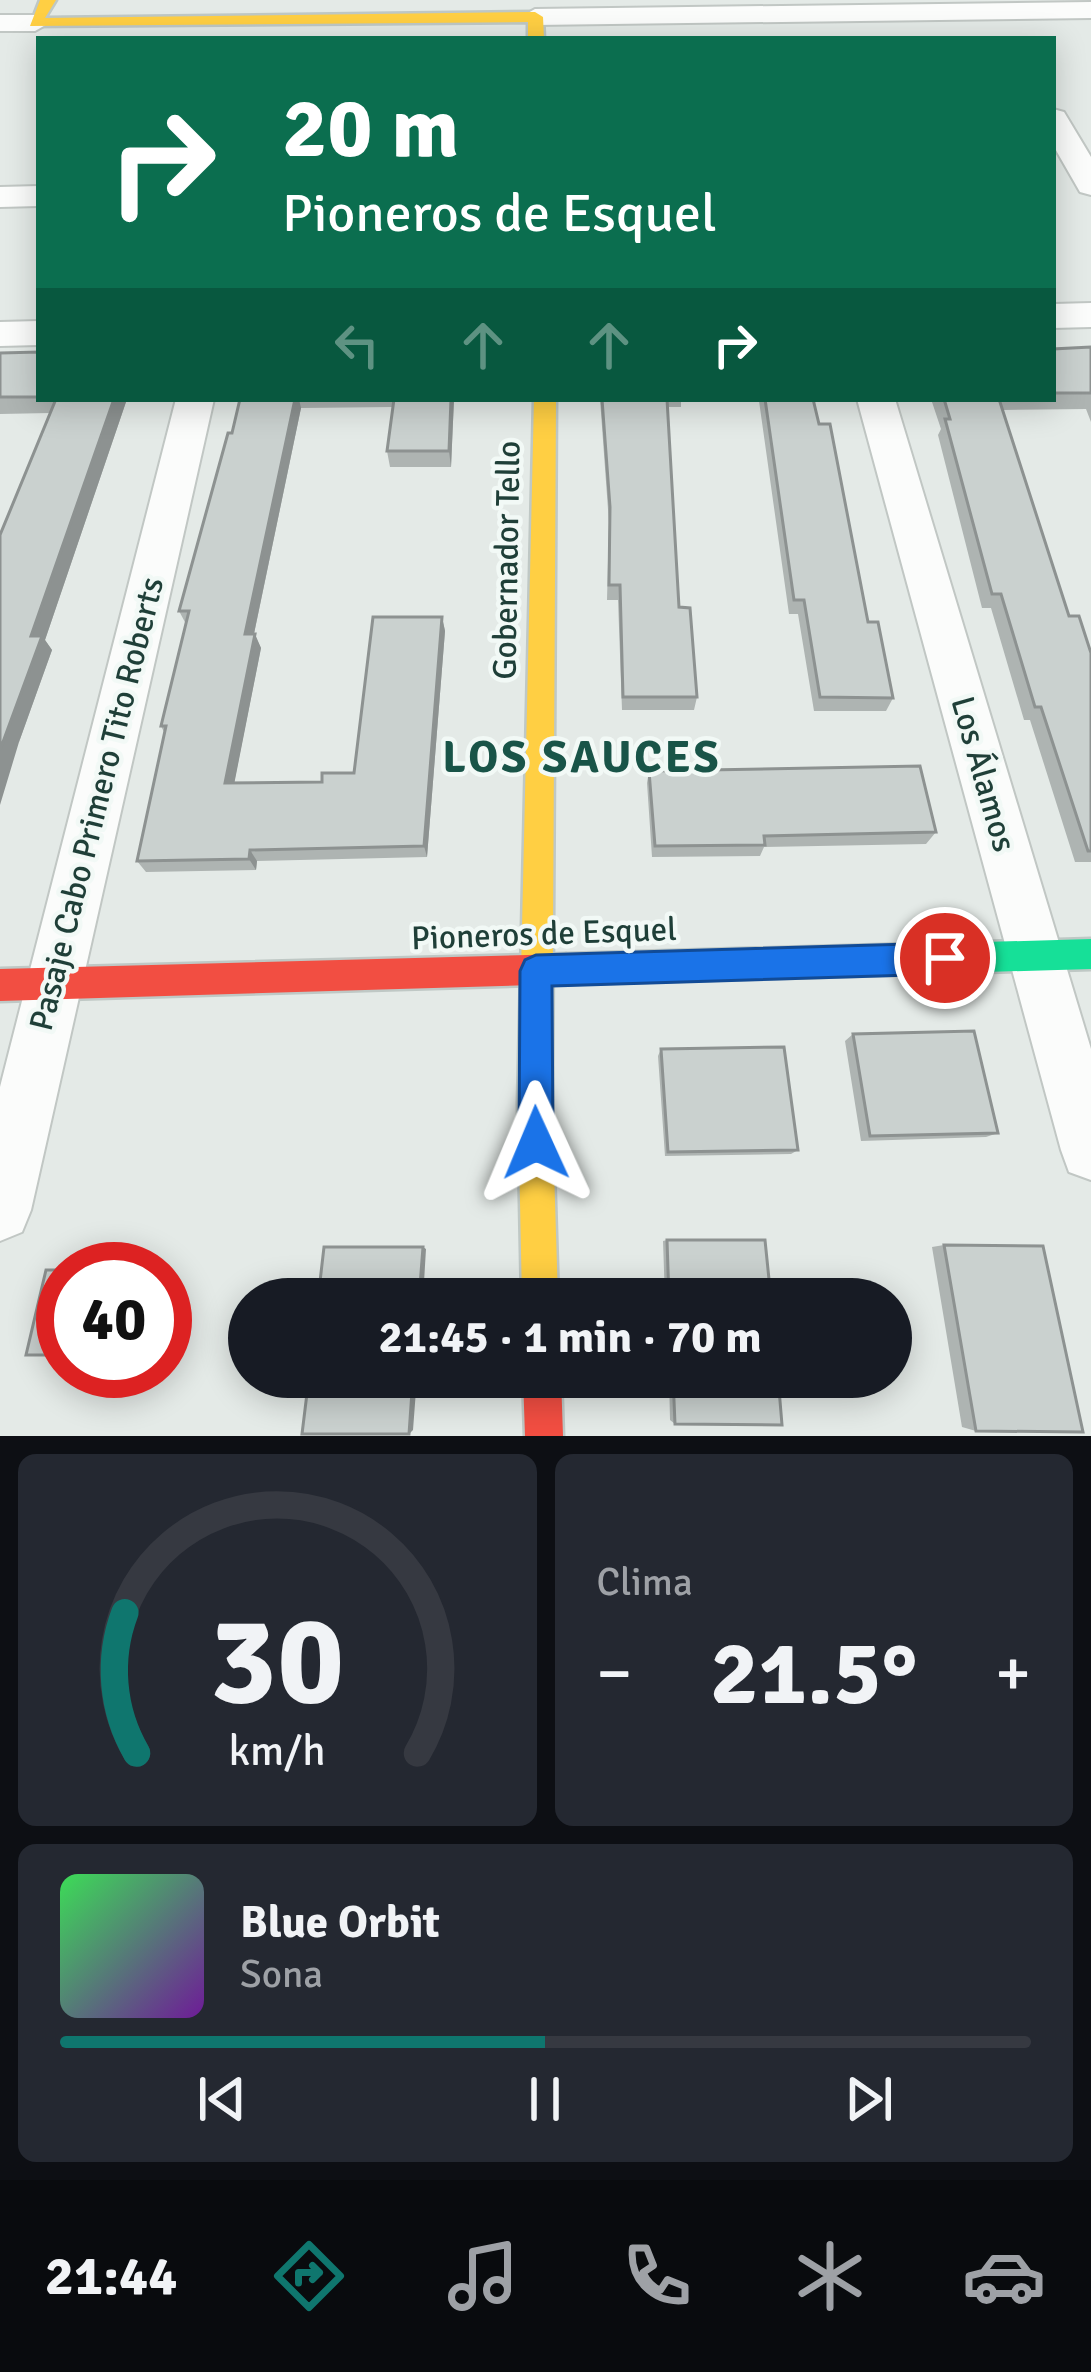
<!DOCTYPE html>
<html lang="es">
<meta charset="utf-8">
<style>
body{margin:0;font-family:Signika,sans-serif;background:#242831;color:#f1f3f6;height:100vh;display:flex;flex-direction:column;font-size:45px;white-space:nowrap}
*{box-sizing:border-box;margin:0}
p{font-size:39px;color:#9ea1a6}
.icon{flex:none;width:66px;height:66px;fill:none;stroke:currentColor;stroke-width:2;stroke-linecap:round;stroke-linejoin:round}
.map{position:relative;height:1436px;overflow:hidden}
.details{display:flex;flex-direction:column;gap:18px;padding:18px;background:#0d0f14;flex:1}
.details>*{flex:none}
.hud{position:absolute;left:36px;top:36px;width:1020px;height:366px;border-radius:0px;box-shadow:0 6px 30px #0003;background:#0b6e4f;color:#fff;overflow:hidden}
.speed{position:absolute;left:36px;top:1242px;display:flex;gap:24px;font-size:60px;font-weight:700;text-align:center}
.speed>*{display:grid;place-content:center;width:156px;height:156px;border-radius:50%;background:#171b24;box-shadow:0 6px 30px #0003;line-height:1}
.speed .limit{border:18px solid #d22;background:#fff;color:#111}
.pin{position:absolute;display:grid;place-items:center;width:102px;height:102px;color:#fff;margin:-51px;border:6px solid #fff;border-radius:50%;box-shadow:0 3px 12px #0007}
.me{position:absolute;width:132px;margin:-66px;rotate:359deg;stroke-linejoin:round;filter:drop-shadow(0 0 9px #0008)}
.turn{display:flex;align-items:center;gap:42px;height:252px;padding:0 48px;font-size:54px}
.turn .icon{width:156px;height:156px;stroke-width:2.5}
.turn b{display:block;font-size:84px;line-height:102px}
.lanes{display:flex;align-items:center;height:114px;padding:0 48px;background:#0003;justify-content:center;gap:60px;direction:ltr}
.lanes .off{opacity:.35}
.big{font-size:90px;font-weight:700;line-height:1.1}
.details .widget{flex:1;display:flex;flex-direction:column;justify-content:center;gap:18px;min-width:0;padding:0 42px;border-radius:18px;background:#242831}
.details .dial{align-items:center;gap:0}
.dial svg{height:312px;overflow:visible;fill:none;stroke:#363941;stroke-width:7;stroke-linecap:round;text-anchor:middle}
.dial text{fill:#f1f3f6;stroke:none}
.song{display:flex;align-items:center;gap:36px}
.cover{width:144px;height:144px;border-radius:18px;background:linear-gradient(135deg,hsl(130 70% 55%),hsl(280 70% 35%))}
.played{height:12px;border-radius:6px;background:linear-gradient(90deg,#0f766e 50%,#363941 50%)}
.keys{display:flex;justify-content:space-around;direction:ltr}
.heat{display:flex;justify-content:space-between;align-items:center;font-size:66px;direction:ltr}
.details .tiles{flex:1;display:grid;gap:18px;grid-template-columns:1fr 1fr}
.widget:last-child{grid-column:span 2}
.trip{position:absolute;left:228px;top:1278px;width:684px;height:120px;border-radius:60px;background:#171b24;box-shadow:0 6px 30px #0003;font-weight:700;line-height:120px;text-align:center}
.tabs{display:flex;height:192px;justify-content:space-around;align-items:center;background:#090b0e;color:#9ea1a6}
.tabs .icon{width:84px;height:84px}
.tabs .current{color:#0f766e}
.tabs b{font-size:54px;color:#f1f3f6}
.map>svg:first-child{display:block}
.lines{fill:none;stroke-linecap:round;stroke-linejoin:round}
.street-casing{stroke:#c1c7c4;stroke-width:4}
.fast-casing{stroke:#bfc8c5;stroke-width:5}
.slow-casing{stroke:#bfc8c5;stroke-width:5}
.jam-casing{stroke:#bfc8c5;stroke-width:5}
.street{fill:#fbfcfb;fill-rule:evenodd}
.fast{fill:#16e098;fill-rule:evenodd}
.slow{fill:#ffcf43;fill-rule:evenodd}
.jam{fill:#f24e42;fill-rule:evenodd}
.wall{fill:#aeb4b2}
.shaded-wall{fill:#8d9291}
.building{fill:#cad1cf;stroke:#8d9291;stroke-width:3}
.route{fill:#1a73e8;stroke:#114b97;stroke-width:3}
.labels{text-anchor:middle;dominant-baseline:central;stroke-width:9;stroke-linejoin:round;paint-order:stroke}
.street-label{font-size:33px;fill:#1f3f38;stroke:#f2f9f6}
.district-label{font-size:45px;font-weight:bold;letter-spacing:3px;fill:#195448;stroke:#f2f9f6}
</style>
<div class="map">
<svg width="1091" height="1436" viewBox="0 0 1091 1436">
<rect width="100%" height="100%" fill="#e4eae7"/>
<g class="lines">
<g class="street-casing">
<path id="street" d="M1091,2v16l-556,7 -14,-8 14,-8z
M0,15h35l14,8 -14,8h-35z
M1053,109l11,3 27,45v38l-11,-3 -27,-47z
M39,186v20l-39,1v-20z
M1091,303v24l-38,1v-24z
M39,321v24l-39,1v-24z
M176,399h38l-183,811 -9,22 -22,9v-154z
M857,399h38l196,650v131l-22,-8 -8,-22z"/>
</g>
<g class="fast-casing">
<path id="fast" d="M1091,939v30l-525,15 -11,-4 -5,-11 5,-11 11,-4z"/>
</g>
<g class="slow-casing">
<path id="slow" d="M40,0h16l-11,18 490,-6 8,5 1,22h-16v-17l-498,4z
M534,399h22l-4,705 6,195h-36l-4,-195z"/>
</g>
<g class="jam-casing">
<path id="jam" d="M566,954l11,4 5,11 -5,11 -11,4 -566,17v-32z
M523,1377h38l2,59h-38z"/>
</g>
<use href="#street" class="street"/>
<use href="#fast" class="fast"/>
<use href="#slow" class="slow"/>
<use href="#jam" class="jam"/>
</g>
<path class="wall" d="M1091,347v75l-5,-13 -83,1 66,206 22,37v209h-16l-45,-142h-6l-33,-112h-9l-44,-173 3,-6 -10,-30h122v-50z
M39,352v47h88l-82,241 7,10 -33,92 31,-329 -50,1v-61z
M240,399h214l-3,68h-61l-3,-16 6,-44 -92,1 -47,226 7,14 -27,135 88,-1 32,-9 88,-156 3,14 -18,226 -170,4 -1,9 -110,2 -9,-11 27,-129 -3,-6 25,-102 -7,-13 53,-178z
M600,399h213l55,223 25,76 -7,13h-72l-16,-97h-9l-30,-213 -78,1v5h-14l12,200 18,90 -3,13h-72l-4,-110h-11l2,-77z
M649,771l287,61 -10,12 -162,3 -4,9 -108,1 -5,-74z
M853,1034l145,99 -12,4 -125,4 -16,-100z
M661,1049l137,101 -7,4 -126,2 -7,-100z
M667,1240l104,59h-106l-2,-58z
M944,1245l32,186 -14,-4 -30,-180z
M669,1377h109l-103,47 -5,-4z"/>
<path class="shaded-wall" d="M114,399h13l-82,241 7,10 -33,92 -19,63v-55l31,-114z
M295,399h4l2,9 -50,240 -6,-14z
M451,399h3l-3,68 -2,-16z
M442,617l3,14 -18,226 -3,-11z
M255,634l6,14 -29,147 -7,-12z
M250,850l7,11 -1,9 -7,-11z
M423,1247l3,2 -3,50h-4z
M413,1377h4l-4,53 -4,4z"/>
<path class="building" d="M1091,347v46h-38v-44z
M39,352v45h-39v-44z
M56,399h58l-83,237h11l-42,114v-215z
M240,399h55l-50,235h10l-30,149 97,-1v-9h32l19,-156h69l-18,229 -174,4 -1,9 -112,2 29,-135h-5l28,-115h-10l49,-178h4z
M394,399h57l-2,52h-62z
M602,399h65l12,208 11,1 7,89h-74l-3,-112h-11l1,-78z
M765,399h48l6,25h11l38,198h10l15,76 -73,-1 -16,-97h-10z
M944,399h55l70,217h10l12,37v198h-3l-47,-144h-6l-34,-113h-9l-47,-175h5z
M920,766l16,66 -172,4 1,9 -110,1 -6,-75z
M974,1031l24,102 -128,3 -17,-102z
M784,1047l14,103 -130,2 -7,-103z
M667,1240h98l6,59h-102z
M944,1245l99,1 40,186 -107,-1z
M324,1247h99l-4,52h-101z
M46,1270h17v85h-37z
M309,1377h104l-4,57h-107z
M673,1377h105l4,48 -107,-1z"/>
<path class="route" d="M945,943l11,5 4,10 -4,11 -11,5 -393,12 1,157 -5,12 -12,6 -12,-6 -5,-12 1,-172 5,-11 11,-5z"/>
<g class="labels">
<g class="street-label">
<text transform="translate(507 560) rotate(-89)">Gobernador Tello</text>
<text transform="translate(983 774) rotate(74)">Los Álamos</text>
<text transform="translate(97 804) rotate(-76)">Pasaje Cabo Primero Tito Roberts</text>
<text transform="translate(544 934) rotate(-2)">Pioneros de Esquel</text>
</g>
<g class="district-label">
<text x="582" y="757">LOS SAUCES</text>
</g>
</g>
</svg>
<div class="speed"><div class="limit">40</div></div>
<div class="pin" style="left:945px;top:958px;background:#d93025"><svg class="icon" aria-label="arrive" viewBox="0 0 24 24"><path d="M6 21V4h12l-3 4 3 4H6"/></svg></div>
<svg class="me" style="left:536px;top:1143px" viewBox="-20 -20 40 40"><path d="M0-17L14 15 0 8-14 15z" fill="#1a73e8" stroke="#fff" stroke-width="4"/></svg>
<div class="trip">21:45 · 1 min · 70 m</div>
<div class="hud">
<div class="turn"><svg class="icon" aria-label="right" viewBox="0 0 24 24"><path d="M7 20v-9h11M14 6l5 5-5 5"/></svg><div><b>20 m</b>Pioneros de Esquel</div></div>
<div class="lanes"><svg class="icon off" aria-label="left" viewBox="0 0 24 24"><path d="M17 20v-9H6M10 6l-5 5 5 5"/></svg><svg class="icon off" aria-label="ahead" viewBox="0 0 24 24"><path d="M12 20V5M6 11l6-6 6 6"/></svg><svg class="icon off" aria-label="ahead" viewBox="0 0 24 24"><path d="M12 20V5M6 11l6-6 6 6"/></svg><svg class="icon" aria-label="right" viewBox="0 0 24 24"><path d="M7 20v-9h11M14 6l5 5-5 5"/></svg></div>
</div>
</div>
<section class="details">
<div class="tiles">
<div class="widget dial"><svg viewBox="0 0 100 80">
<path d="M14 69A42 42 0 1 1 86 69"/>
<path d="M14 69A42 42 0 0 1 11 33" stroke="#0f766e"/>
<text x="50" y="56" font-size="32" font-weight="700">30</text>
<text x="50" y="72" font-size="11">km/h</text>
</svg></div>
<div class="widget"><p>Clima</p>
<div class="heat"><a>−</a><b class="big">21.5°</b><a>+</a></div>
</div>
<div class="widget">
<div class="song"><i class="cover"></i><div><b>Blue Orbit</b><p>Sona</p></div></div>
<div class="played"></div>
<div class="keys"><svg class="icon" aria-label="previous" viewBox="0 0 24 24"><path d="M18 5L8 12l10 7zM5 5v14"/></svg><svg class="icon" aria-label="pause" viewBox="0 0 24 24"><path d="M8 5v14M16 5v14"/></svg><svg class="icon" aria-label="next" viewBox="0 0 24 24"><path d="M6 5l10 7-10 7zM19 5v14"/></svg></div>
</div>
</div>
</section>
<nav class="tabs">
<b>21:44</b>
<svg class="icon current" aria-label="directions" viewBox="0 0 24 24"><path d="M12 3l9 9-9 9-9-9zM9 14v-3h6M13 9l2 2-2 2"/></svg>
<svg class="icon" aria-label="music" viewBox="0 0 24 24"><path d="M9 18V5l10-2v13"/><circle cx="6" cy="18" r="3"/><circle cx="16" cy="16" r="3"/></svg>
<svg class="icon" aria-label="phone" viewBox="0 0 24 24"><path d="M5 4h4l2 5-3 2q2 4 5 5l2-3 5 2v4C11 20 4 13 5 4z"/></svg>
<svg class="icon" aria-label="climate" viewBox="0 0 24 24"><path d="M12 3v18M4 7l16 10M4 17L20 7"/></svg>
<svg class="icon" aria-label="car" viewBox="0 0 24 24"><path d="M5 17H2v-5l4-1 3-4h7l3 4 3 1v5h-3M9 17h6M6 11h13"/><circle cx="7" cy="17" r="2"/><circle cx="17" cy="17" r="2"/></svg>
</nav>
